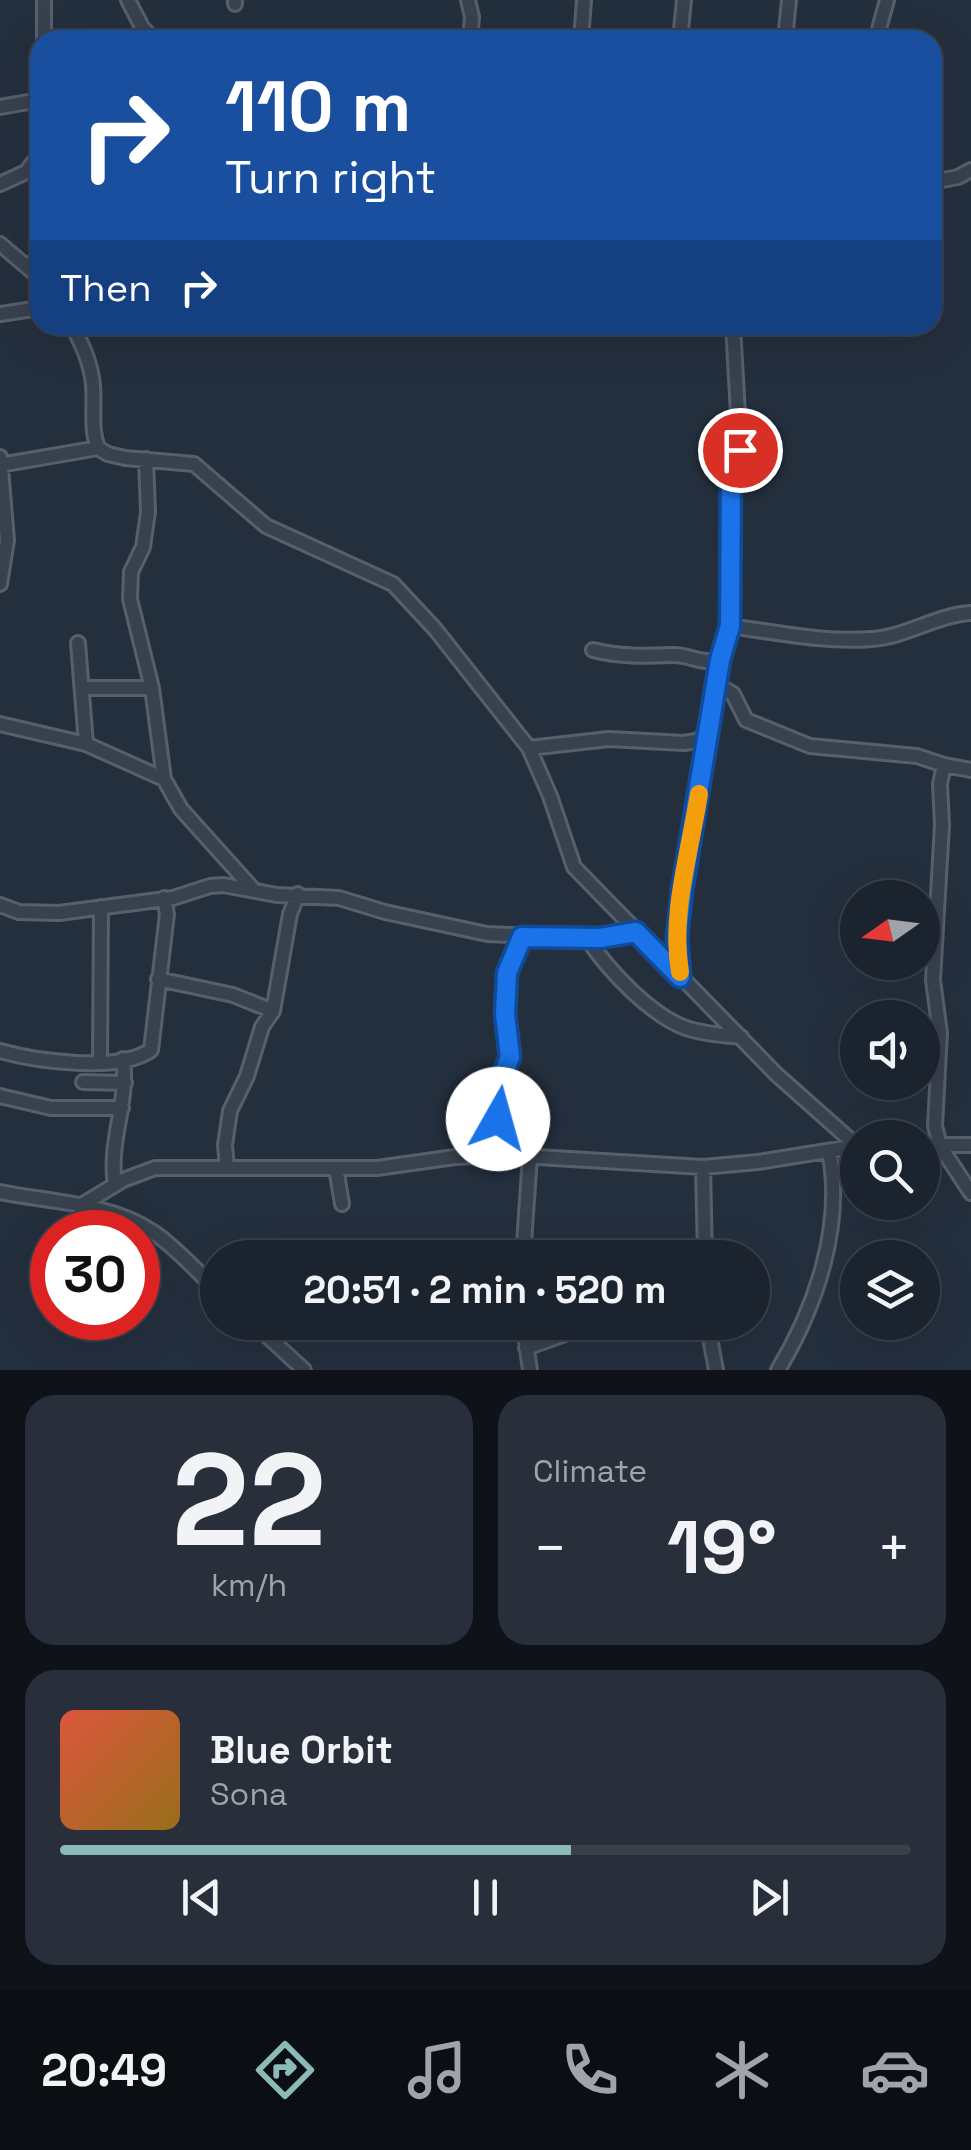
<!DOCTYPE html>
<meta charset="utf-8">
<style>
body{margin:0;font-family:"Space Grotesk",sans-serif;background:#282f3a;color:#f1f3f6;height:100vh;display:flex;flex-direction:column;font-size:38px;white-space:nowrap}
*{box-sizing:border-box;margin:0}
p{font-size:32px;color:#a0a4aa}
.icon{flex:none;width:55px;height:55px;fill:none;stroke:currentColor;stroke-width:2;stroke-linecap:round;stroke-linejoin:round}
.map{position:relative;height:1370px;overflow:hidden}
.details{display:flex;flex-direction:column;gap:25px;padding:25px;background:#0f1319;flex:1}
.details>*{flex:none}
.banner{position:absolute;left:30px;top:30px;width:912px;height:305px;border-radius:30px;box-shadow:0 10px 40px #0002,0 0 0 2px #39404a;background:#1a4fa0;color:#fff;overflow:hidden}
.needle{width:65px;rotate:256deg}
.tools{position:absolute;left:840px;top:880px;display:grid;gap:20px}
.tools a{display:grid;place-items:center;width:100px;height:100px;border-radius:50%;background:#1b232e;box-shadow:0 10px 40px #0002,0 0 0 2px #39404a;font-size:50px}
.speed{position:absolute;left:30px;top:1210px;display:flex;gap:20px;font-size:50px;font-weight:700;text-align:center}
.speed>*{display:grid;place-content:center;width:130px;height:130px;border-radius:50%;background:#1b232e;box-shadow:0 10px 40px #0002,0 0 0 2px #39404a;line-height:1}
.speed .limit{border:15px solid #d22;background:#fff;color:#111}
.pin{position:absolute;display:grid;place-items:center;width:85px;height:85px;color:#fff;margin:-42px;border:5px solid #fff;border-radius:50%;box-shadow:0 2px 10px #0007}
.me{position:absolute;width:110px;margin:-55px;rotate:7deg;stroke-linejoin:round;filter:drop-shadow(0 0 8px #0008)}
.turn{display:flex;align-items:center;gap:35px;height:210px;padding:0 30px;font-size:45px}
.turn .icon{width:130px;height:130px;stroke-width:2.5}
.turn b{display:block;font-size:70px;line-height:85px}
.then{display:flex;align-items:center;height:95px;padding:0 30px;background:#0003;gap:20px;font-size:38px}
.big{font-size:75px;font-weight:700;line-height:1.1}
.details .widget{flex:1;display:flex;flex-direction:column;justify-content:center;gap:15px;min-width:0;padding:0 35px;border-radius:30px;background:#282f3a}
.details .dial{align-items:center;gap:0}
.dial b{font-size:130px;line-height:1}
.song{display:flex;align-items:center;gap:30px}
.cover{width:120px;height:120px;border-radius:15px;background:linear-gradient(135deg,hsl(10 70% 55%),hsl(40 70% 35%))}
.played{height:10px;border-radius:5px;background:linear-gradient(90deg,#8bbbb9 60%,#39404a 60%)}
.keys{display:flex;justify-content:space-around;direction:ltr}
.heat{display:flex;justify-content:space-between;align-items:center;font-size:55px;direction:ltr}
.details .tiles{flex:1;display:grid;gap:25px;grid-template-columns:1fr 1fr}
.widget:last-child{grid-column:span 2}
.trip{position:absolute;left:200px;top:1240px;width:570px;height:100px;border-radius:50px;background:#1b232e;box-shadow:0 10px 40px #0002,0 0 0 2px #39404a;font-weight:700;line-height:100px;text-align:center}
.tabs{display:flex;height:160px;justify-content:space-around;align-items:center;background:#0b0e12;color:#a0a4aa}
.tabs .icon{width:70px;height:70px}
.tabs .on{color:#8bbbb9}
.tabs b{font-size:45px;color:#f1f3f6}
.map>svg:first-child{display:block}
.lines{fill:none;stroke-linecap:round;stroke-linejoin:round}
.street-casing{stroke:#565f6c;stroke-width:18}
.street{stroke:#38414e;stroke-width:12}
.route-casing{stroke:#114b97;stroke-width:25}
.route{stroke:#1a73e8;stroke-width:18}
.slow{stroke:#f59e0b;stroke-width:18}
</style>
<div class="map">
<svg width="971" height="1370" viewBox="0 0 971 1370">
<rect width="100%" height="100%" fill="#242f3e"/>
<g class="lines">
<g class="street-casing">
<path id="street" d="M128,0l14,27 12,13
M468,0l4,17 -2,23
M235,4v-4
M44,40v-40
M581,40l3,-40
M680,40l4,-40
M785,40l4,-40
M876,40l11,-40
M0,107l40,-7
M932,182l26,-5 13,-7
M0,184l26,-12 14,-18
M0,244l40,34
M26,266l14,-7
M0,314l40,-6
M72,325c10,19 19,38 21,60 2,22 -3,42 5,63l10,6 17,4 69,6 72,62 127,58 42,45 94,119 21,48 24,71 202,207 81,72
M0,457l7,83 -7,44
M146,459l2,53 -5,35 -12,25 -1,27 22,89 12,91 17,30 71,79
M0,465l98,-17
M729,626c46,6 96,17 143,13 34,-2 64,-24 99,-26
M78,643l8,101
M593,650c27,7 53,6 80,5 20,0 23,9 47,5
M718,685l15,9 13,26 64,26 107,10 27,9 27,5
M82,688h70
M0,724l86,20 78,35
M529,748l80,-9 75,4 12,-2 12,-7
M944,765l-4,19 2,41 -9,155 7,53 -5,93 5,20 31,47
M0,905l19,7 40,1 114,-15 37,-12 13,-1 54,10 62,3 46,14 102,22 100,4 50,-6
M587,938c20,31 63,77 99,90 17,6 36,7 55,9
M680,977l-3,-40 5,-46 36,-206 2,-25 9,-34 2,-150 9,-26 -7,-125
M158,979l75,16 40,16
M0,1051c36,10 118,22 151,-1l16,-136 -3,-16
M100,1062l1,-155
M83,1082l42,1
M0,1096l51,12h71
M922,1145h49
M503,1155l-5,-19v-49l13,-32 -6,-60 2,-22 15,-36
M703,1167l2,91
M227,1168l-2,-23 5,-34 17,-35 15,-49 11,-16 17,-97 8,-20
M336,1168l6,36
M115,1185c-7,-43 14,-83 8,-126
M0,1192c49,10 111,11 153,40 24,16 44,40 65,59
M80,1206l43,-26 32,-12h222l78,-11 48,-2 200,12 55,-5 100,-16
M523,1258l7,-102
M252,1322l52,48
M523,1322l7,48
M707,1322l9,48
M526,1348l72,-26
M778,1370c38,-63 66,-145 51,-219"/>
</g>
<use href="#street" class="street"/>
</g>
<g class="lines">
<g class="route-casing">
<path id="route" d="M498,1119v-32l12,-30 -5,-43 2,-41 15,-36 78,1 36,-6 44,45 -3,-41 5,-45 38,-231 10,-34 1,-150 9,-26"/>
</g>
<use href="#route" class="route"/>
<path class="slow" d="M680,972c-10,-58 10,-120 19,-178"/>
</g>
</svg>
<div class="tools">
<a><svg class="needle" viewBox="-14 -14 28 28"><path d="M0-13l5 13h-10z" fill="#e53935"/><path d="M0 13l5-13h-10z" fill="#a0a4aa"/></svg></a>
<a><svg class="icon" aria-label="sound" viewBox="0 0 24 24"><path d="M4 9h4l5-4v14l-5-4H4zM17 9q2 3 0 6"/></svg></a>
<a><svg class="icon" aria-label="search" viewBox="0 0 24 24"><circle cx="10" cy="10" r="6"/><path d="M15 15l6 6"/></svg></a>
<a><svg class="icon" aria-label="layers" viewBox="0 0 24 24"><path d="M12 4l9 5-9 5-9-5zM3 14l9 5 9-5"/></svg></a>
</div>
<div class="speed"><div class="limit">30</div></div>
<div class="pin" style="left:740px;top:450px;background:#d93025"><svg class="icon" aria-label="arrive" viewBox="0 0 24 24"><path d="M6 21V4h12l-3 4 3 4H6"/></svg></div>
<svg class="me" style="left:498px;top:1119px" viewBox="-20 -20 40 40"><circle r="19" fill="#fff"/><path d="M0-13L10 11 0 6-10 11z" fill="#1a73e8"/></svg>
<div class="trip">20:51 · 2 min · 520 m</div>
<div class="banner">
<div class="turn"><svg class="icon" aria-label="right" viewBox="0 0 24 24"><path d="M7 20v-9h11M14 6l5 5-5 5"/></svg><div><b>110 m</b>Turn right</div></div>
<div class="then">Then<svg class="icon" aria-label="right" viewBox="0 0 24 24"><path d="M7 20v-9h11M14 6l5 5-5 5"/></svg></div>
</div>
</div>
<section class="details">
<div class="tiles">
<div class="widget dial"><b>22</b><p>km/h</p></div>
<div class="widget"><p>Climate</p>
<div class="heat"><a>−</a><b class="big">19°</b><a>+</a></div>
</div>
<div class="widget">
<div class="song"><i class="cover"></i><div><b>Blue Orbit</b><p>Sona</p></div></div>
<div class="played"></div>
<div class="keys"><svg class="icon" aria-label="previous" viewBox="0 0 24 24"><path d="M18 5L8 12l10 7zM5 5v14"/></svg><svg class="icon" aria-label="pause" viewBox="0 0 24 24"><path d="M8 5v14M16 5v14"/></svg><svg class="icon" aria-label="next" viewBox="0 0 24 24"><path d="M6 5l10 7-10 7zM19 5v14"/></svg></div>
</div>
</div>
</section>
<nav class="tabs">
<b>20:49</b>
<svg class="icon on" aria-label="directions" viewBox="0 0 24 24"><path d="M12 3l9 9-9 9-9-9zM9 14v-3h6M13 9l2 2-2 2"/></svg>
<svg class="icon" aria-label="music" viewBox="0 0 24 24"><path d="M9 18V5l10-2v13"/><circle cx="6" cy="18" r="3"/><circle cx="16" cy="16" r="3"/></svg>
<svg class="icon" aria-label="phone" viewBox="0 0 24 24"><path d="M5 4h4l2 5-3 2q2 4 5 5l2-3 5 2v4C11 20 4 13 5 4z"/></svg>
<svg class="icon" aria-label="climate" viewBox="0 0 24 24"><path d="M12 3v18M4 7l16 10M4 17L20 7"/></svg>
<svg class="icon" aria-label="car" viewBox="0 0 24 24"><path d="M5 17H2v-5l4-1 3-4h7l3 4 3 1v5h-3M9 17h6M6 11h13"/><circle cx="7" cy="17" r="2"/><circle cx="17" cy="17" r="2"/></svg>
</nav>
